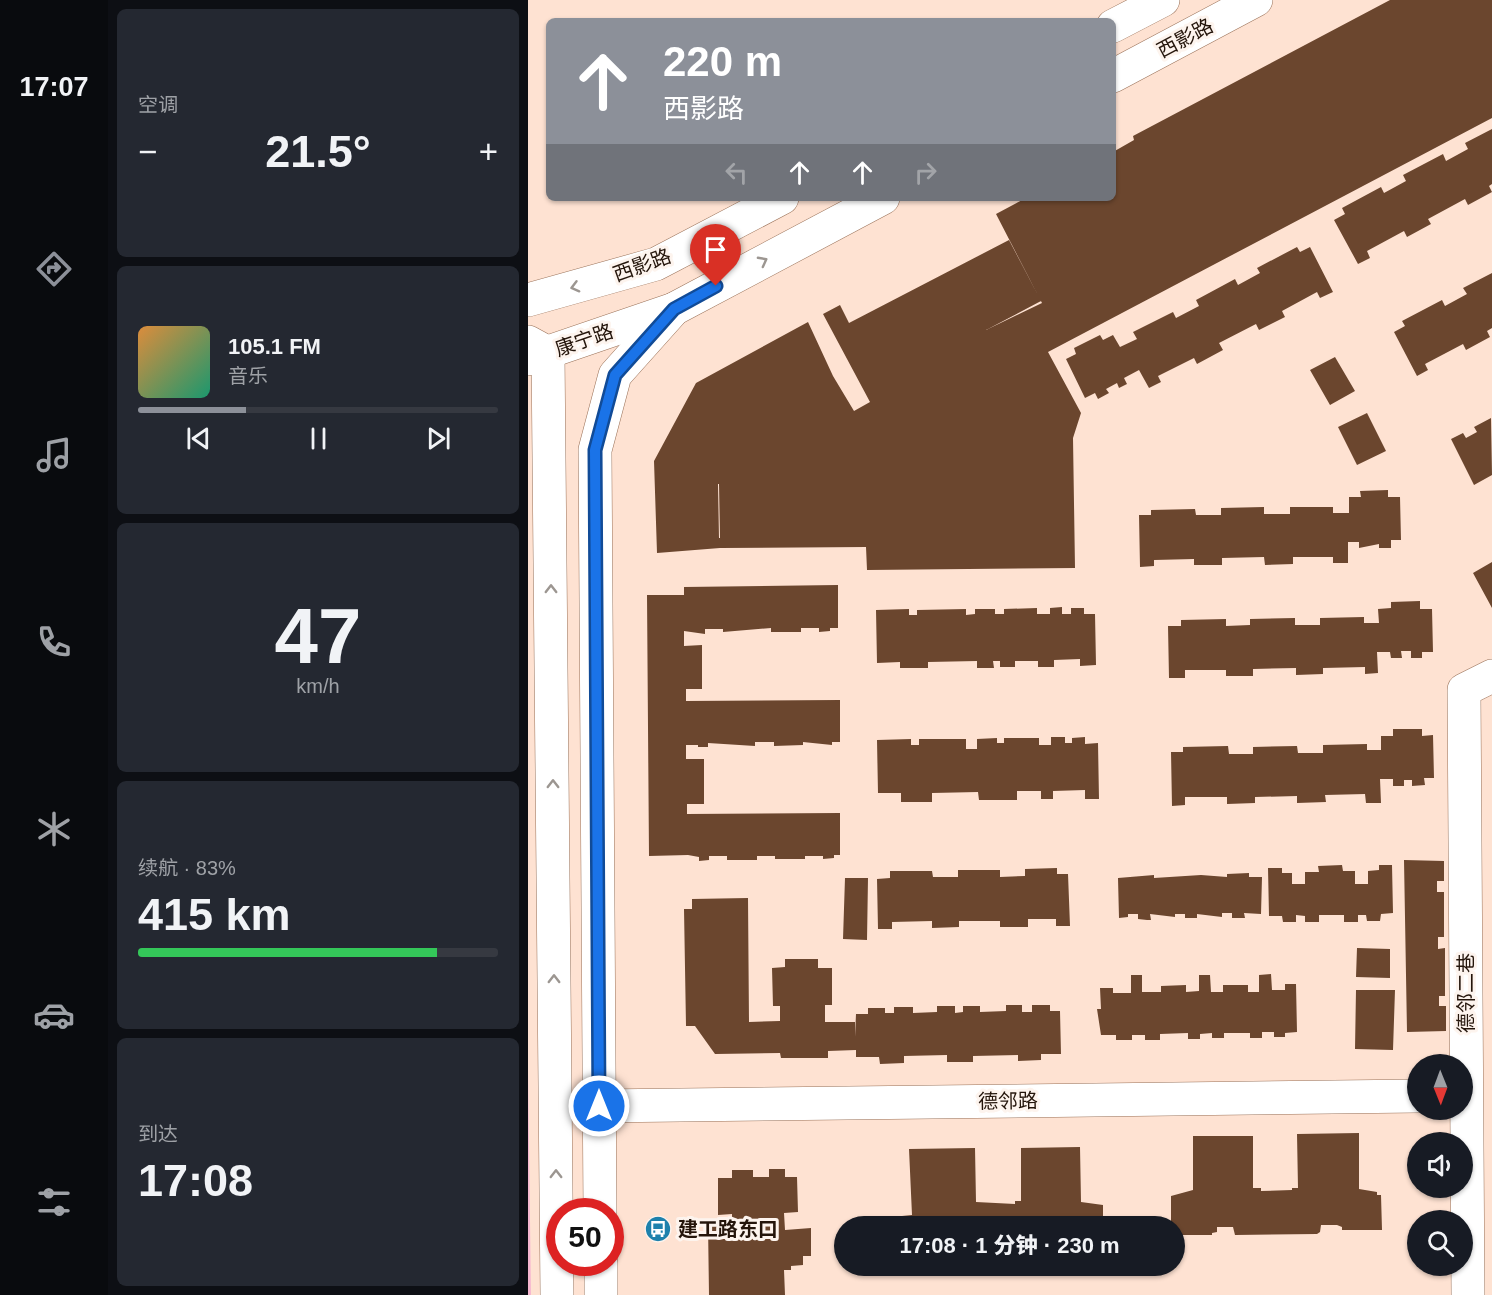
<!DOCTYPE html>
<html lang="zh">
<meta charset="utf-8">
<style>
body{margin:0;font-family:Arial,"Noto Sans SC",sans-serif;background:#242831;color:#f1f3f6;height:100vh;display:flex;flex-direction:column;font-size:22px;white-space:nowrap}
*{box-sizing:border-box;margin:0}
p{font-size:20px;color:#9ea1a6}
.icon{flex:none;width:33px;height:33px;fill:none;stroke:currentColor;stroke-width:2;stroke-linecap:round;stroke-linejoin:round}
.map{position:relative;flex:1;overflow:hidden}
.panel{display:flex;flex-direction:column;gap:9px;padding:9px;background:#0d0f14;width:420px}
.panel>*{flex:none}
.guide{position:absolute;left:18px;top:18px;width:570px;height:183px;border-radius:9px;box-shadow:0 2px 4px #0004;background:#8c9099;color:#fff;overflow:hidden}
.needle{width:39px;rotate:179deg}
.buttons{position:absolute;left:879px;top:1054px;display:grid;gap:12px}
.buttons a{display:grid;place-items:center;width:66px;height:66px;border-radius:50%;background:#171b24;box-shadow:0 2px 4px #0004;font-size:30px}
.speed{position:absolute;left:18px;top:1198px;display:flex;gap:12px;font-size:30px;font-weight:700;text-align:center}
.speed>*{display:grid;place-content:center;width:78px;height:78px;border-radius:50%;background:#171b24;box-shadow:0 2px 4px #0004;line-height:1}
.speed .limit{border:9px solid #d22;background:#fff;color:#111}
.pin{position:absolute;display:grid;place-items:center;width:51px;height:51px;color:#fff;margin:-62px -26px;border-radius:50% 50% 50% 0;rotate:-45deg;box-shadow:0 0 6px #0007}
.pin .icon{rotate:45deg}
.me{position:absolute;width:66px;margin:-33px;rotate:0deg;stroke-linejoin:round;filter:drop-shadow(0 0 4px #0008)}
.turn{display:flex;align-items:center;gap:21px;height:126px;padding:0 18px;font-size:27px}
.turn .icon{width:78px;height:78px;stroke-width:2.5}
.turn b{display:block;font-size:42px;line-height:51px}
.lanes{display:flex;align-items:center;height:57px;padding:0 18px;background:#0003;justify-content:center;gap:30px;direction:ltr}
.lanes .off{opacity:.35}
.big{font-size:45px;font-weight:800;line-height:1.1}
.panel .widget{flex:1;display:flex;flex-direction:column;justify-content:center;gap:9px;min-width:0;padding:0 21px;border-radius:9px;background:#242831}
.panel .dial{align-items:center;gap:0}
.dial b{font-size:78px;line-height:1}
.song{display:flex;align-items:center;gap:18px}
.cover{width:72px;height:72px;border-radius:9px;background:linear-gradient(135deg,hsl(30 70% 55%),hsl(160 70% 35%))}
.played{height:6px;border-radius:3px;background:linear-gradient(90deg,#8c9099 30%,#363941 30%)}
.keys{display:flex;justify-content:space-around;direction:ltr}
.heat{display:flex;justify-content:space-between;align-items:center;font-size:33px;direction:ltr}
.charge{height:9px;border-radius:4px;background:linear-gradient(90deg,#34c759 83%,#363941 0)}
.trip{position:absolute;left:306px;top:1216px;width:351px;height:60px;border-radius:30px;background:#171b24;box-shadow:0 2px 4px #0004;font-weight:800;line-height:60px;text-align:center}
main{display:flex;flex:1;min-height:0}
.menu{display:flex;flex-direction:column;width:108px;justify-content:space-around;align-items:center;background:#090b0e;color:#9ea1a6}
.menu .icon{width:42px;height:42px}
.menu .selected{color:#8c9099}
.menu b{font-size:27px;color:#f1f3f6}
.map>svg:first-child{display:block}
.green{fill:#f6b7d0}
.building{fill:#6b462e;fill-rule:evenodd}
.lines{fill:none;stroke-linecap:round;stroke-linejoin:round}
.tertiary-casing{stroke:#9a7259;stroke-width:34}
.secondary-casing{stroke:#9a7259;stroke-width:34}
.primary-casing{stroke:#9a7259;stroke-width:34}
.tertiary{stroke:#fff;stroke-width:33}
.secondary{stroke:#fff;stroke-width:33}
.primary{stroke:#fff;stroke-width:33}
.oneway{stroke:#9c9691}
.route-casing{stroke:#114b97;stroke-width:15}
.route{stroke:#1a73e8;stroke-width:10}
.labels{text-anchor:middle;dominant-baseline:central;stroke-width:6;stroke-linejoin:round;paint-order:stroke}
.street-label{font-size:20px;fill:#24150b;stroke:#fdf4ee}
.poi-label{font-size:20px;font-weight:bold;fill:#24150b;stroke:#fdf4ee;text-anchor:start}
</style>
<main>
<nav class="menu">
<b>17:07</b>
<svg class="icon selected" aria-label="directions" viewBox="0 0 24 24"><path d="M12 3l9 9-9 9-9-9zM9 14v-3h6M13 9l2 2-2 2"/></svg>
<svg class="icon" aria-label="music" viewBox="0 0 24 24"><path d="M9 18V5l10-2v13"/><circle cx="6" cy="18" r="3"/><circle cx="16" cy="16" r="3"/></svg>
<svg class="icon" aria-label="phone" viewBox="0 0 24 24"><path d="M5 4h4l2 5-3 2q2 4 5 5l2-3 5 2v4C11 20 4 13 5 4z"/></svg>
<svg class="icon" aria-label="climate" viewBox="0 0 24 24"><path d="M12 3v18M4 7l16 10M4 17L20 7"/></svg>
<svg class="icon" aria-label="car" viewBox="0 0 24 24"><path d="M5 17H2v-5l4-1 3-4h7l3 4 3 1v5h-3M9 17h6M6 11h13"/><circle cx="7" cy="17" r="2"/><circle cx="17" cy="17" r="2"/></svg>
<svg class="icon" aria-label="filters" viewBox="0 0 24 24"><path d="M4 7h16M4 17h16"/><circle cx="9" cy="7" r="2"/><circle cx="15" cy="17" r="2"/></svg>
</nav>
<section class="panel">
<div class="widget"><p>空调</p>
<div class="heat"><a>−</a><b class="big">21.5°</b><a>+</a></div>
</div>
<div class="widget">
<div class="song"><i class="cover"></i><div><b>105.1 FM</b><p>音乐</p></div></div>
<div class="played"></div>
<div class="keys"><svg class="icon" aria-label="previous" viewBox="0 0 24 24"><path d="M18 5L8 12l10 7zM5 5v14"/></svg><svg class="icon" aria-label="pause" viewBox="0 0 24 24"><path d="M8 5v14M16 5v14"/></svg><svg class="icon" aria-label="next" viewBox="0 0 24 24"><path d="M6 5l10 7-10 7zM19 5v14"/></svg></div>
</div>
<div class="widget dial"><b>47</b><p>km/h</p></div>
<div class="widget"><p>续航 · 83%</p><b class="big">415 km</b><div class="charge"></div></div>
<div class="widget"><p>到达</p><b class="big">17:08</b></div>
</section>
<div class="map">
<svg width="964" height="1295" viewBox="0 0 964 1295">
<rect width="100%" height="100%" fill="#fee2d2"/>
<path class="green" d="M0,1068l3,227h-3z"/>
<path class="building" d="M862,0h102v118l-444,234 33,61 -8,25 2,130 -208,2 -1,-23 -146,1 -63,5 -3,-92 42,-78 112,-61 25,54 21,35 16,-9 -47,-88 17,-9 9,18 160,-83 32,61 -55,29 56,-27 -46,-89 30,-16h87v-46l21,-12 -1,-4zM190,484h1l1,54h-1z
M964,129v55l-3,2 3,6 -24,13 -3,-6 -37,20 3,5 -24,13 -3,-6 -37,20 3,7 -12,6 -24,-44 11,-6 -3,-6 39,-21 3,6 22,-12 -3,-6 40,-21 3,7 22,-12 -3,-6z
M769,247l3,5 10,-5 23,45 -13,6 -3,-6 -35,19 3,6 -26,13 -3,-6 -37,19 4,7 -26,14 -3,-6 -36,18 3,6 -12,6 -10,-18 -15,8 3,6 -8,4 -2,-5 -11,6 3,4 -11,6 -3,-6 -10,5 -19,-39 10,-5 -2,-6 26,-13 3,5 10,-5 7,12 17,-8 -4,-7 40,-20 3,6 23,-12 -3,-6 39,-21 3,6 22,-12 -3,-5z
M964,273v55l-5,3 3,6 -24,13 -3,-6 -38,20 3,6 -11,6 -23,-44 11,-6 -3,-5 40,-21 3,6 22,-12 -4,-6z
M807,357l20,34 -25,14 -20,-35z
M839,413l19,38 -29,14 -19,-38z
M963,418l1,57 -18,10 -23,-46 12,-6 3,5 11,-6 -3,-5z
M860,490v7h12l1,43h-10v8h-12v-4l-20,4v-6h-11v21h-15v-6h-40v7l-28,1 -1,-8 -42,1v7h-28v-6l-40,1v6l-14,1 -1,-52h12v-5l44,-1 1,6h25v-7l43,-1v7h26v-7h43v6h16v-16h12l-1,-6z
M964,562v46l-19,-35z
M310,585v43h-8v3l-11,1v-4h-18v4h-30v-4l-48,4v-3h-18v5l-21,-3v15l18,-1v44h-16v12l154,-1v42h-8v3l-29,-3v3l-29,1v-4h-19v4l-47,-3v4h-10v-2h-12v14h18v45h-17v10l153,-1v42h-6v3l-11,1v-3h-18v3h-30v-3h-18v4h-30v-4h-18v4l-10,1v-4l-11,-2 -39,1 -2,-261h37v-8z
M892,601v8h12l1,43h-11v6h-11v-7h-10l1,7h-11l-1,-6h-13l1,21 -13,1v-7l-42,1v6l-27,1v-7l-43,1v7h-27v-6h-41v8h-16l-1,-52h13v-6l45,-1v7l24,-1v-6l45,-1v7h25v-7l44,-1v6h15l-1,-14 13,-1v-6z
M534,607v7h9v-6h13v6h11l1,51 -16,1v-7l-26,1v7h-16v-6h-23v6h-15v-6h-7l1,7h-17v-7l-49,1v6h-28v-6l-23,1 -1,-53 33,-1v6h8v-5l49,-1v6l9,-1v-5h20v5h9v-5l33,-1v6h13v-6z
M865,729h29v7l11,-1 1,43h-10l1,7 -13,1v-6h-8v6h-11v-7h-13l1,24h-15l-1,-9 -40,1 1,7 -29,1v-7l-42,1v6l-28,1v-7h-42v8l-13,1 -1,-54h12v-5l45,-1 1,8h24v-7l44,-1 1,7h25v-8l44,-1v6h14v-14h12z
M523,737h14v6h7v-5l13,-1v7l13,-1 1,56h-14v-9l-32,1v8h-12v-8h-24v9h-38l-1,-8 -46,1v9h-31v-9h-23l-1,-53 34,-1v6h8v-6h47v10h11v-10l20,-1v5h7v-5h35v7h12z
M876,860l40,1v20h-7v11h7v45h-6v12l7,-1v48h-6v10h7v25l-39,1z
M814,865l1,6h12v13h13v-13l11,-1v-5h13l1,48 -12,1 -1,7h-13l-1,-6h-8v7h-14v-7h-25v7h-14v-6l-9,-1v7h-13l-1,-6h-13l-1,-48h14v5h10v11h13v-12h14l-1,-6z
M529,868v6h11l2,52h-14v-7h-28v8h-28v-6h-41v6l-27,1v-7l-40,1v7h-14l-1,-50 13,-1v-7h42l1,6h25v-7h42v7l25,-1v-7z
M721,873v4h13l-1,37 -17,-1 1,5h-13v-5h-10v4l-25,-3v4h-12v-4h-10v3l-25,-3 1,6h-4l-9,-1v-5h-10v3l-9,1 -1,-40 36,-3v3l47,-3 26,2v-3z
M317,878h23l-1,62 -24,-1z
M220,898l1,124 31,-1v-15h-7l-1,-38 13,-1v-8h33v9h14v37h-7v17h30v15l1,-23h12v-6h17v5h9v-6h19v6l24,-1v-6h18v7l8,-1v-6h17v6l26,-1v-6h16v7h10v-7h18v6h10l1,43h-20v6l-23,1v-6l-45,1v6h-26v-7l-43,1v7l-24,1 -1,-7h-23v-7l-28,1v7h-47l-1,-5 -65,1 -20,-28h-9l-2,-117h8v-10z
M829,948l33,1v29l-34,-1z
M743,974l1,16h13v-6h11l1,48 -12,1v4h-11v-5h-12v6h-12v-5h-26v5h-12v-5l-12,1v5h-12v-6l-28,1v6h-15v-5h-13v5h-16v-5h-15l-4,-26h4l-1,-21h13v5h18v-18h11v17h19v-6l25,-1v7l13,-1v-16h11l1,17h12v-7h25v7h11v-17z
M828,990h39l-2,60 -38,-1z
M831,1133v56l18,3v3h4l1,35h-40v-3l-5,-2h-16l-1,7 -3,2 -82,1 -2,-8h-16v5l-5,1v2h-38v-8h-3v-31l22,-6v-54h60v52h8v3l31,-1v-2h6l-1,-54z
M552,1147l1,55 22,3v22h-201v-11l10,-1 -3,-66 66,-1 1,54 39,2v-3h6v-53z
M241,1169h16v8h12l1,35 -14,1 1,17 26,-2v28h-8v9l-12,1v4h-7l1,25h-76l-1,-72h14v7h10v-16l-14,1v-37h14v-8h21v7h16z
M374,1266h29v2h-29z"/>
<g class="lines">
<g class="tertiary-casing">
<path id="tertiary" d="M71,1106l819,-10
M940,1295l-4,-605 28,-14"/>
</g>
<g class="secondary-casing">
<path id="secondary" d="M0,342l20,11 9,942
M72,1212l-5,-762 20,-75 59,-66
M73,1263v32"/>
</g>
<g class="primary-casing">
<path id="primary" d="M585,26l50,-26
M585,76l143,-76
M0,300l128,-36 126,-66
M0,359l146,-50 209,-111"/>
</g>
<use href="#tertiary" class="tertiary"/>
<use href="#secondary" class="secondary"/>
<use href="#primary" class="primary"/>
</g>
<defs><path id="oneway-chevron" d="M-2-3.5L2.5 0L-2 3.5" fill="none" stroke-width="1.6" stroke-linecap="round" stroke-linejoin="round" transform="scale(1.5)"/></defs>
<g class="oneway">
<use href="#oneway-chevron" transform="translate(235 261) rotate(-28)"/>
<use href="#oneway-chevron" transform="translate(47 287) rotate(165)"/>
<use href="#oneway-chevron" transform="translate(23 589) rotate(-90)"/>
<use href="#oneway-chevron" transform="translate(25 784) rotate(-90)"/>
<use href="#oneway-chevron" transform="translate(26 979) rotate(-90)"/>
<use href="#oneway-chevron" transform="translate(28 1174) rotate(-90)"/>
</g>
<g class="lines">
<g class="route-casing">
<path id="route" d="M71,1106l-4,-656 20,-75 59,-66 42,-23"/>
</g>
<use href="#route" class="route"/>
</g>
<defs>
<g id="bus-disc" transform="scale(1.35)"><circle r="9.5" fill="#1e81ac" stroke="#fdf4ee"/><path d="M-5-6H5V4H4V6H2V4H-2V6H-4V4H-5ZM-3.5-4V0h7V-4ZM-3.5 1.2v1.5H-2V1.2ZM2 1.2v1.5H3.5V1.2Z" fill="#fff"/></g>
</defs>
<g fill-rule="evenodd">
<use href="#bus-disc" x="130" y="1229"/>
</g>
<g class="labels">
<g class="street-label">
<text transform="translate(657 38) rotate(-28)">西影路</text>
<text transform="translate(114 265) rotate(-20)">西影路</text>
<text transform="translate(56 340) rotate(-19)">康宁路</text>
<text transform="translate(938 993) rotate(-90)">德邻二巷</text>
<text transform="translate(480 1101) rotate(-1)">德邻路</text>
</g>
<g class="poi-label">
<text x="150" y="1229">建工路东口</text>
</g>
</g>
</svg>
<div class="buttons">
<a><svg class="needle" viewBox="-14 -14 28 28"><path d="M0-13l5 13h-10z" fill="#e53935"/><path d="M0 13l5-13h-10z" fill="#9ea1a6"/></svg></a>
<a><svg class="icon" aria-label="sound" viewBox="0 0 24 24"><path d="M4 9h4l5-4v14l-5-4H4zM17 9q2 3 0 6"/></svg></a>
<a><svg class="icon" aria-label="search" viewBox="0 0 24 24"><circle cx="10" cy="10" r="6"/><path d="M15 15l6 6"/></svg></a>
</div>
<div class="speed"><div class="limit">50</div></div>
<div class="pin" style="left:188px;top:286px;background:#d93025"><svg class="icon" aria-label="arrive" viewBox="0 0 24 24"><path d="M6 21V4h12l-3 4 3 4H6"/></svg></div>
<svg class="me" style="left:71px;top:1106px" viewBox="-20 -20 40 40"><circle r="17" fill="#1a73e8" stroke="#fff" stroke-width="3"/><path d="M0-11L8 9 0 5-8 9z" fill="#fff"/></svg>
<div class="trip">17:08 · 1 分钟 · 230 m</div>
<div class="guide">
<div class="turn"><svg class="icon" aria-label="ahead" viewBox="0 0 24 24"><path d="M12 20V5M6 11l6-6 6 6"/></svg><div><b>220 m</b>西影路</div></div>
<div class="lanes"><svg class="icon off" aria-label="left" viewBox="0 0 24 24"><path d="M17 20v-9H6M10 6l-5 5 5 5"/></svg><svg class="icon" aria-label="ahead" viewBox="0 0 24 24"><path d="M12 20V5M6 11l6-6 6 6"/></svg><svg class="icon" aria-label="ahead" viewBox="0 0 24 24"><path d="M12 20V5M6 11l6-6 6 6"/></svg><svg class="icon off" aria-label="right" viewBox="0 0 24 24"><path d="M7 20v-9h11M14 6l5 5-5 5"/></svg></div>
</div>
</div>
</main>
